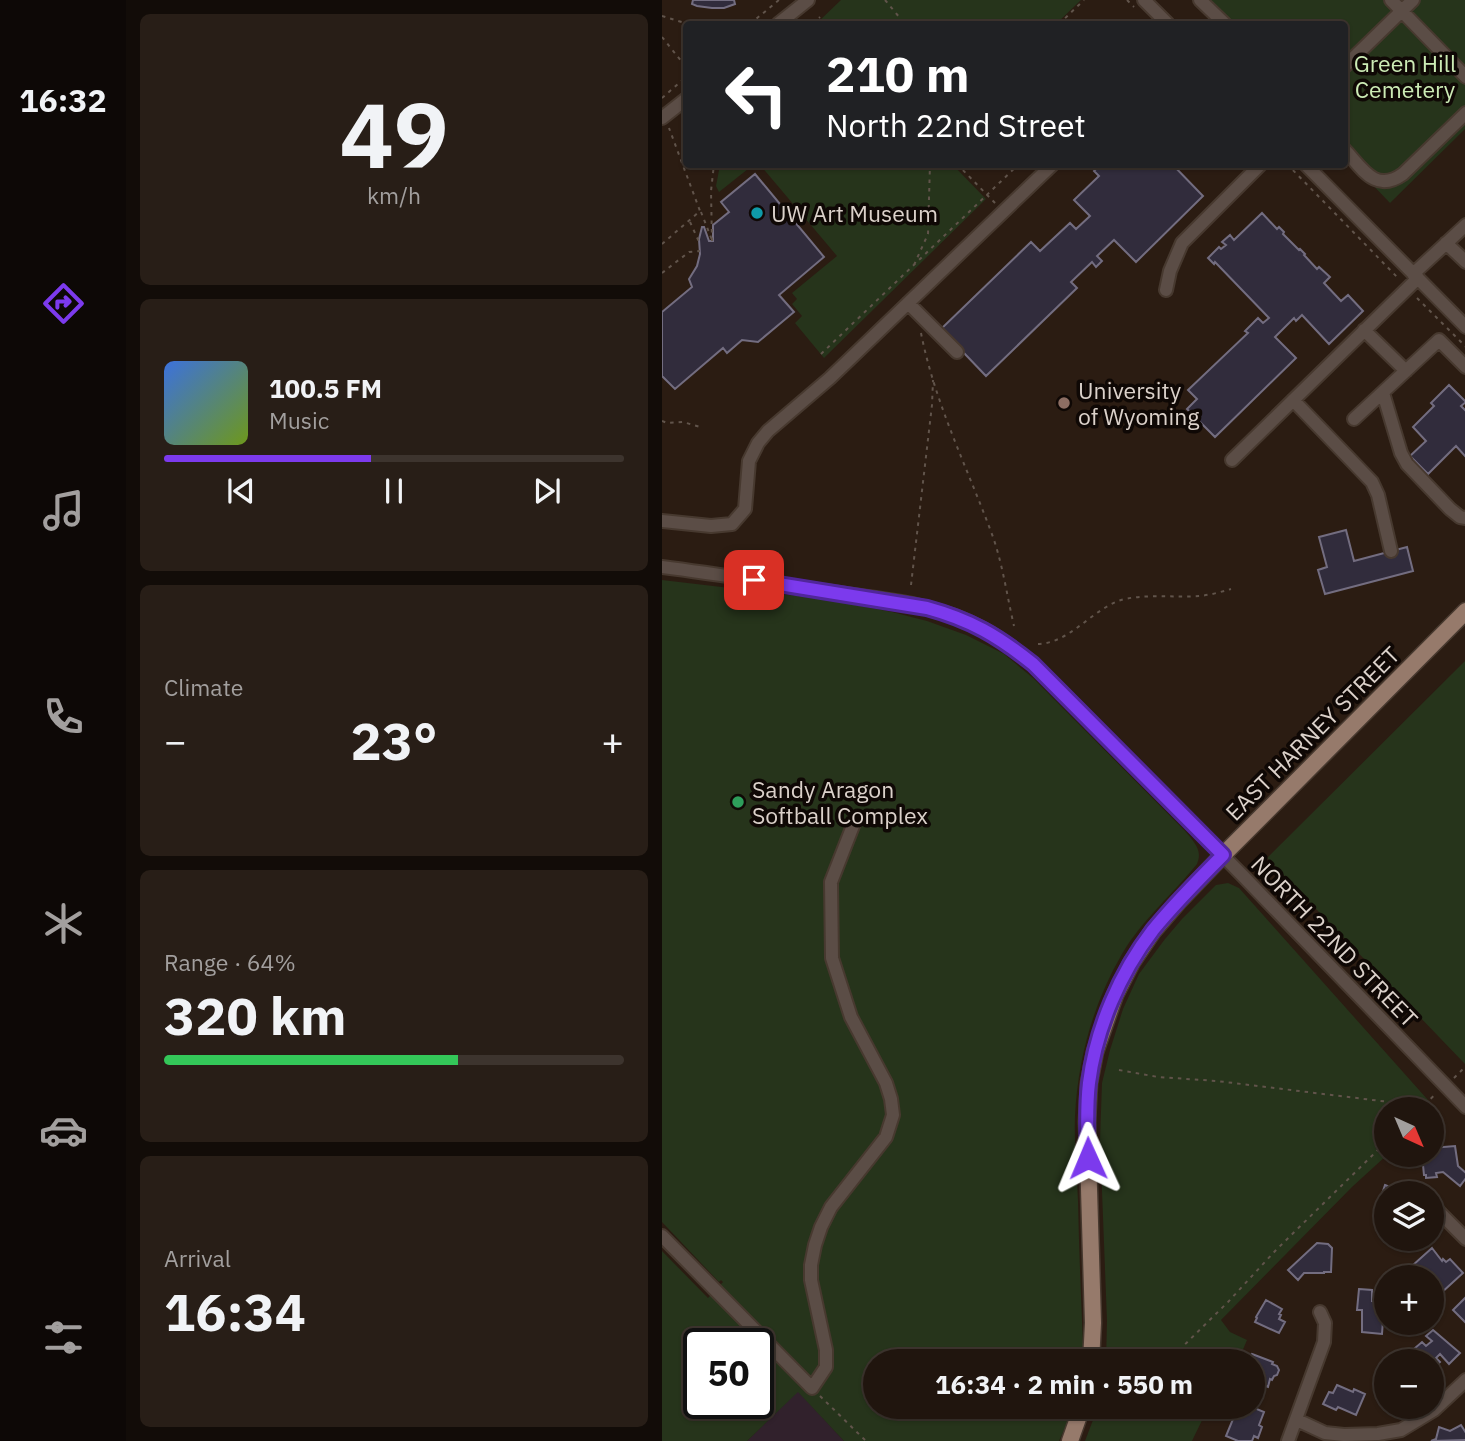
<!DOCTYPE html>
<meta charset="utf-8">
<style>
body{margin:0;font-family:"IBM Plex Sans",sans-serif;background:#281e17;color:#f1f3f6;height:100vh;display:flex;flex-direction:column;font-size:26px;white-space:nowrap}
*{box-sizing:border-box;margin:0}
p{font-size:23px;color:#a29f9e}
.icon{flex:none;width:38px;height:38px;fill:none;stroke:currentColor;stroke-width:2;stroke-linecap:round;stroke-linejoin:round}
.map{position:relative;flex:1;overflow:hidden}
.sheet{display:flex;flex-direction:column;gap:14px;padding:14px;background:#120c08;width:536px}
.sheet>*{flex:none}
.hud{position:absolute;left:21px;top:21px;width:665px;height:147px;border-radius:7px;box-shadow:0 2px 5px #0004,0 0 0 2px #3d342e;background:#202124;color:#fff;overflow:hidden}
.needle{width:46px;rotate:136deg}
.controls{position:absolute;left:712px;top:1097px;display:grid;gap:14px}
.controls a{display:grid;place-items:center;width:70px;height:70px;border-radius:50%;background:#20150e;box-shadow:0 2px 5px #0004,0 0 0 2px #3d342e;font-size:35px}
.speed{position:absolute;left:21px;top:1328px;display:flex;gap:14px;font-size:35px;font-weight:700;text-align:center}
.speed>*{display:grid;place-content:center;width:91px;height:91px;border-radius:50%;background:#20150e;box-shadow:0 2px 5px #0004,0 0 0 2px #3d342e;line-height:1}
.speed .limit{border:4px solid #111;border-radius:10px;background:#fff;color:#111}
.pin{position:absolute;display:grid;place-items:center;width:60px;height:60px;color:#fff;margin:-30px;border-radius:14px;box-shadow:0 4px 10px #0006}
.me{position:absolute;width:77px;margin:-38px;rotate:359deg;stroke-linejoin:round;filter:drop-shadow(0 0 5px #0008)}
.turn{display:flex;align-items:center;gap:24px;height:147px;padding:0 28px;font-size:32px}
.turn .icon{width:91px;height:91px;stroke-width:2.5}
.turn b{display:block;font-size:49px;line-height:60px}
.big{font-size:52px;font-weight:700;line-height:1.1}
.sheet .tile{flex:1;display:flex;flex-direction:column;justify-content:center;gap:10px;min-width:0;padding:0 24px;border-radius:10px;background:#281e17}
.sheet .dial{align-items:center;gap:0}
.dial b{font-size:91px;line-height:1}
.song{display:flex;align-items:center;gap:21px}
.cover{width:84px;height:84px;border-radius:10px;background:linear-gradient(135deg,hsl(220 70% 55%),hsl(80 70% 35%))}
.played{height:7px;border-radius:4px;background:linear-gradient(90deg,#7c3aed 45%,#3d342e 45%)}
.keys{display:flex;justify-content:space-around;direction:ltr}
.heat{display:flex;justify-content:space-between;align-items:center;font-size:38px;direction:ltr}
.charge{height:10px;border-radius:5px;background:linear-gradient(90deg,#34c759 64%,#3d342e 0)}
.trip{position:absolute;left:201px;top:1349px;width:402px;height:70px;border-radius:35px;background:#20150e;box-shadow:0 2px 5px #0004,0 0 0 2px #3d342e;font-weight:700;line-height:70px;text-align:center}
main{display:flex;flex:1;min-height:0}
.tabs{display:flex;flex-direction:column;width:126px;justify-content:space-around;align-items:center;background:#0d0806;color:#a29f9e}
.tabs .icon{width:49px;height:49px}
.tabs .selected{color:#7c3aed}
.tabs b{font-size:32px;color:#f1f3f6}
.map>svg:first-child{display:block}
.commercial{fill:#31212c}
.green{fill:#26341b;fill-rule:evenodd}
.building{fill:#312c3c;stroke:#736d80;stroke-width:2}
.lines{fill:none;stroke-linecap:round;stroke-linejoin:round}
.minor-casing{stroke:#47392f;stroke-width:16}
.major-casing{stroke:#47392f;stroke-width:19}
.path{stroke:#61544b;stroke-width:2;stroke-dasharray:3.5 5;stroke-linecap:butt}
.minor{stroke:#5b4d46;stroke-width:12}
.major{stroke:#967a6b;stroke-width:16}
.route-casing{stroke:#51269a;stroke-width:18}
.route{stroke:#7c3aed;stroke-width:12}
.culture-dot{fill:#0f9aa8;stroke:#0f0805;stroke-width:2.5}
.education-dot{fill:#8d6e63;stroke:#0f0805;stroke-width:2.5}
.leisure-dot{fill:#2e9e5b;stroke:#0f0805;stroke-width:2.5}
.labels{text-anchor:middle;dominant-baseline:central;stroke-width:7;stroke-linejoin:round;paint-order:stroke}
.park-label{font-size:23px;fill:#ccebb5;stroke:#0f0805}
.poi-label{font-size:23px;fill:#dbd1ca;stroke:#0f0805;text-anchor:start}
.street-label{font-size:23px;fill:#dbd1ca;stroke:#0f0805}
</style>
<main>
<nav class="tabs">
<b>16:32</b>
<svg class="icon selected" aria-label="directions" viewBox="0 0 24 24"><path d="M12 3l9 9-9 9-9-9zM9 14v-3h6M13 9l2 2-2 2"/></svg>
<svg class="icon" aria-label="music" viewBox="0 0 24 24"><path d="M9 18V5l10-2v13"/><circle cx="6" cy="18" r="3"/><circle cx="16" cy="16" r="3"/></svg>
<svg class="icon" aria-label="phone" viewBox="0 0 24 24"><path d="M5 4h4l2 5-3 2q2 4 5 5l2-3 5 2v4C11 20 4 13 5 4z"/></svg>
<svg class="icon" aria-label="climate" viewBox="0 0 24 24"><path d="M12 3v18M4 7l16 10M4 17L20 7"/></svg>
<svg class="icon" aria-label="car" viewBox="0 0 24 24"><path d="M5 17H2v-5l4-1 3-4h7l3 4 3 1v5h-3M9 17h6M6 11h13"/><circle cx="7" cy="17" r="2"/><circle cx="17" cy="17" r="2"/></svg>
<svg class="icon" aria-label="filters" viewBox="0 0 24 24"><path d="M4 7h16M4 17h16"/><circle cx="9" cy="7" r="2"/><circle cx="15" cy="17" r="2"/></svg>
</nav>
<section class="sheet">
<div class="tile dial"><b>49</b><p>km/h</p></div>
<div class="tile">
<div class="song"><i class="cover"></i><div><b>100.5 FM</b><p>Music</p></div></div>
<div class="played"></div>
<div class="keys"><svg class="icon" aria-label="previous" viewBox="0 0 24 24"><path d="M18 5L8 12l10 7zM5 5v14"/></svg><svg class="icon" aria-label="pause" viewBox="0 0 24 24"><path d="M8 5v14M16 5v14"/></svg><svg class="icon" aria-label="next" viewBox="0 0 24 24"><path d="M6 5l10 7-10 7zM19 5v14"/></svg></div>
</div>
<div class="tile"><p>Climate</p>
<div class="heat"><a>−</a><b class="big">23°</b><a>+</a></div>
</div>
<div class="tile"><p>Range · 64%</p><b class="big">320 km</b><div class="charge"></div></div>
<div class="tile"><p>Arrival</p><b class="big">16:34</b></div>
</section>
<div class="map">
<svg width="804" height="1441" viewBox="0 0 804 1441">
<rect width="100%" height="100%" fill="#2b1c12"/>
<path class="commercial" d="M136,1391l46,50h-97z"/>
<path class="green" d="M179,0h240l-25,24h-240z
M530,0h273v129l-75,74 -45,-47 -1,-132h-128z
M58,165v-1l33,1 -34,27 -3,-6z
M98,165h193l33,34 -162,159 -29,-35 7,-7 -10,-12 5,-5 -5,-6 45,-37z
M0,580l161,19 69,13 35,9 39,14 38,19 29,24 152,153c9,11 18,19 12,33 -24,30 -55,56 -75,90 -29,50 -44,104 -47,162 -1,28 2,57 3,85 1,48 3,96 5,144l-2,16 -205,1v45h196l-3,12 -10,22h-215l-46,-49 -51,49h-85v-190l46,47 15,-16 -2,-2 -2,2 -57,-60zM37,1344h59v60h-59z
M803,661v403l-198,-206z
M566,883l11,5 197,221 -4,4v-3h-46l1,45 -35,32 -131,133 9,12 17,8 -9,21h-132l1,-40 -7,-182 2,-56 8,-33 13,-41 16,-35 26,-35 17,-20 34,-34z
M436,1407h98l9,7 -13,27h-107z"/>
<path class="building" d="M31,0h41l1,4 -11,4h-12l-15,-2 -5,-2z
M439,164h71l31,32 -67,66 -22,-22 -17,16 5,5 -6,6 -4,-5 -21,20 6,6 -91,88 -45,-47 90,-87 9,9 30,-28 6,6 14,-13 -16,-16 25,-24 -5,-5z
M93,174l69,83 -45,38 15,17 -36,30 -16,-2 -15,13 -4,-5 -48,41 -13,-13v-64l30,-25 -3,-8 8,-13 3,-12 -1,-15 3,-12h2l5,14h4v-16l16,-13 -8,-10z
M600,213l15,16 2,-2 5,5 -1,2 16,16 1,-1 5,5 -1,1 13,14 2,-2 11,10 -6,6 17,18 7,-6 15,16 -34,33 -27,-29 -6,6 -2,-3 -19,19 21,21 -81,79 -28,-28 10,-10 -9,-9 60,-57 -3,-2 13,-13 5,5 6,-5 -54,-56 -1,2 -6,-6 11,-11 2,2 5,-4 -4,-3 8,-7 4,5z
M787,385l17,17 -5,4 5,5v46l-10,-11 -28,28 -18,-18 16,-15 -13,-14 21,-21 -3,-3z
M684,530l8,31 53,-14 6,24 -88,23 -7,-24 9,-3 -8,-30z
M793,1146l3,20 8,7v5l-6,8 -17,-14 -7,1 1,4 -11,1v-3h-2l-2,-20h10v-7z
M723,1185l22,9h-21v26l-11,-5 6,-15 2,1 3,-6 -4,-1z
M655,1243l11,1 4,4 -1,24h-7v1h-20l-6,7 -10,-10z
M770,1248l10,13 1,-2 3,3 4,-3 13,14 -23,21 -8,-9v-7h-7l-12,-13z
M697,1289l13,1v11l10,1 -2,18h3l-1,14 -20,-2v-22h-5z
M804,1297v26l-13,-13z
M604,1300l16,9 -3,5 2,1 -2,4 6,3 -6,11 -24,-11 2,-4 -1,-1z
M771,1330l27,23 -11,11 -9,-10 -4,4 4,4 -6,6 -2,-6h-4l-13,-14 7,-6 4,4 6,-5 -6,-5z
M590,1354l21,8 -1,2 5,2 2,4 -2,5 -3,1 -2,4 -2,-1 -2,8 -5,-2v2l-5,-2 -1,4 -3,-2v-25h-5z
M675,1385l16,7 1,-3 11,5 -9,21 -18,-8 -2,3 -13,-6 6,-12 4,1z
M576,1407h14l12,5 -5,13 3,2 -4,11 -4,-2 -2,5h-14l-12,-5z
M799,1425l5,8v7l-35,1 5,-2 3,-12 11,4z"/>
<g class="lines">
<g class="minor-casing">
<path id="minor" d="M482,0l24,24
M538,0l25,24
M729,0l75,77
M116,24l30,-24
M682,67l69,-67
M0,118l24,-19
M682,149c18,19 31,45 59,25l63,-61
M643,164l161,163
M784,243l20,19
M751,274l53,-49
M504,290l4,-19 12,-28 79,-79
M246,303l49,49
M702,330l42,41
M721,393l18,60 6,11 43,45 10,8 6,1
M631,400l79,82 6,13 13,56
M692,419l85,-79 27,27
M570,460l186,-182
M0,521l49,5 21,-2 13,-15 4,-48 9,-18 10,-12 62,-53 223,-214
M0,567c55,7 109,16 163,24 52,8 108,11 155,36 29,15 53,36 76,59l187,190 223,231
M775,1210l29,29
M0,1236l150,152 14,-21v-17l-15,-70v-15l4,-20 6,-18 10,-20 55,-70 7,-22 -2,-16 -5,-16 -35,-66 -19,-59 -1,-76 25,-64
M635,1420l28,13 19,2 34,-1 23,-4 33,-20 32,-30
M626,1441l36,-99 1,-19 -5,-11"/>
</g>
<g class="major-casing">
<path id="major" d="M429,1362l2,-39 -6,-201 2,-39 6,-31 20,-57 17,-33 21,-31 25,-29 45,-47 243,-244
M408,1441l12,-34"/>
</g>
<path class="path" d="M223,0l20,24
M465,0l7,7
M0,16l26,8
M88,24l29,-24
M151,24l7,-7
M397,24l25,-24
M0,37l24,30
M0,98l24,-21
M295,164l39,40
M625,164l112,115
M39,212l11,28
M28,222l10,22
M50,241l-1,-50 3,-27
M0,244l38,-33 -31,-83
M252,265l14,-31 2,-70
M0,273l27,-21 11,-1
M755,298l49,49
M259,333c14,71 47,136 72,204 10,29 14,59 21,89
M159,354l198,-190
M0,421l5,2 16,-1 17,5
M249,585l21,-180 1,-25
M376,644c31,-1 52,-32 80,-43 23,-8 57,-3 81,-5 11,-1 22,-4 32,-7
M457,1070l39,7 59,4 205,25
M792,1078l12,-12
M756,1110l19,-17
M505,1362l61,-60 48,-52 110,-108
M158,1396l46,45
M445,1420l13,-13"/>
<use href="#minor" class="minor"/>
<use href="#major" class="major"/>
</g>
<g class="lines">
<g class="route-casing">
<path id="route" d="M92,580l173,28c44,12 71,28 106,56l190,191c-24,24 -48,48 -70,75 -33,43 -57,98 -64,153 -3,25 -2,50 -1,75"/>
</g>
<use href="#route" class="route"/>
</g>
<circle class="culture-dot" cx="95" cy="213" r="7"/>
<circle class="education-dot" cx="402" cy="403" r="7"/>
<circle class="leisure-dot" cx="76" cy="802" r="7"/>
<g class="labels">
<g class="park-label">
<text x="743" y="63">Green Hill<tspan x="743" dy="26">Cemetery</tspan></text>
</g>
<g class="poi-label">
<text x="109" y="213">UW Art Museum</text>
<text x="416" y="390">University<tspan x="416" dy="26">of Wyoming</tspan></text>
<text x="90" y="789">Sandy Aragon<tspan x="90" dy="26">Softball Complex</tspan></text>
</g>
<g class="street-label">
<text transform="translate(650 733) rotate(-45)">EAST HARNEY STREET</text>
<text transform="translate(673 941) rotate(46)">NORTH 22ND STREET</text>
</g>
</g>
</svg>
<div class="controls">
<a><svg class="needle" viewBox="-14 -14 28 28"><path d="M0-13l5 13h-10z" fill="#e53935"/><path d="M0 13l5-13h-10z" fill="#a29f9e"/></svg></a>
<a><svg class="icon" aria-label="layers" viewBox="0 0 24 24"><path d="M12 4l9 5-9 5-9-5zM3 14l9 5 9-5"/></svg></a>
<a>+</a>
<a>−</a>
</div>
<div class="speed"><div class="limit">50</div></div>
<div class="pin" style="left:92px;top:580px;background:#d93025"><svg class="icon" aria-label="arrive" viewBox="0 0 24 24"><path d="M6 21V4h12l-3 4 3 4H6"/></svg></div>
<svg class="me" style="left:426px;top:1158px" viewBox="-20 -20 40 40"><path d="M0-17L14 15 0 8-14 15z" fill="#7c3aed" stroke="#fff" stroke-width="4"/></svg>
<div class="trip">16:34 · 2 min · 550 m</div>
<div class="hud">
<div class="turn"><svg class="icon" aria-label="left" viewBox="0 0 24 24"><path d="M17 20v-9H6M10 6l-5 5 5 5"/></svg><div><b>210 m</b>North 22nd Street</div></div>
</div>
</div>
</main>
